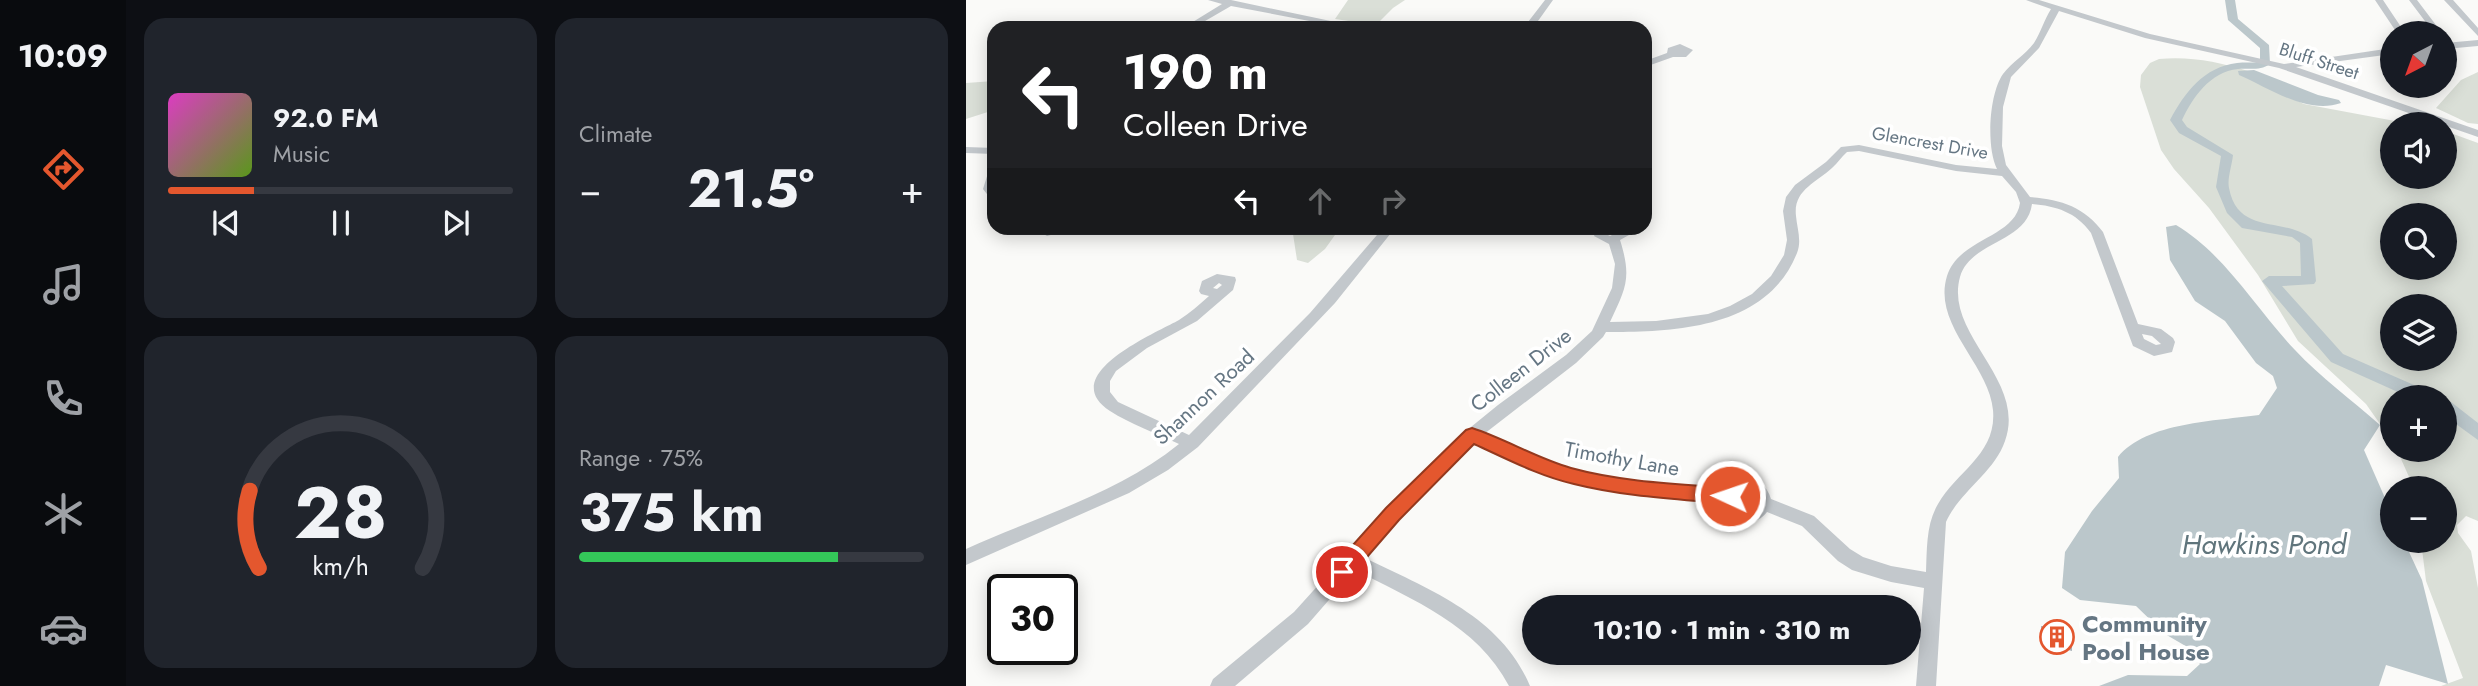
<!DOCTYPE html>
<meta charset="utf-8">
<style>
body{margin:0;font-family:Jost,sans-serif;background:#20242c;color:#f1f3f6;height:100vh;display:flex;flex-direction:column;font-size:26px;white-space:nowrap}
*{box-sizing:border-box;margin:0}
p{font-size:23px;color:#9ea1a6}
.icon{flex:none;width:38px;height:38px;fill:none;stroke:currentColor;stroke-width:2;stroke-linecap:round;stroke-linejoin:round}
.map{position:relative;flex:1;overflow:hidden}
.panel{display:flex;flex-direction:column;gap:18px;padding:18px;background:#0d0f14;width:840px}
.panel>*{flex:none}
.guide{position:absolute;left:21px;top:21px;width:665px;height:214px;border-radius:21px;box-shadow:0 4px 18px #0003;background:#202124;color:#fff;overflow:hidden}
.needle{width:46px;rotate:221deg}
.buttons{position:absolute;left:1414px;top:21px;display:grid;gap:14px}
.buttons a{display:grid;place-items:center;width:77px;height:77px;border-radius:50%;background:#171b24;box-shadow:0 4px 18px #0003;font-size:35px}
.speed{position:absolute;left:21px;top:574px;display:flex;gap:14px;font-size:35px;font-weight:700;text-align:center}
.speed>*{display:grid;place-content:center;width:91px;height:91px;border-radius:50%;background:#171b24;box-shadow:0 4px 18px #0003;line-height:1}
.speed .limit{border:4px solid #111;border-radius:10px;background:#fff;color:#111}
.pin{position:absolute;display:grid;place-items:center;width:60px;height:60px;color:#fff;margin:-30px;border:4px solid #fff;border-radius:50%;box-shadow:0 2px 7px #0007}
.me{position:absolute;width:77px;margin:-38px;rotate:273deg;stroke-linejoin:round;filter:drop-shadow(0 0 5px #0008)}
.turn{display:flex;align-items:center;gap:24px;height:147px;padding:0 21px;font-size:32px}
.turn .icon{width:91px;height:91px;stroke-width:2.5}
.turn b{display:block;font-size:49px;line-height:60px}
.lanes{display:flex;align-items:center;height:66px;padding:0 21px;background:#0003;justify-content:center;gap:35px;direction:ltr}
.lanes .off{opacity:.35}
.big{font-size:52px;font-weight:700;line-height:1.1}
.panel .widget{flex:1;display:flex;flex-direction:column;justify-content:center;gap:10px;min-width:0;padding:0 24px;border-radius:21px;background:#20242c}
.panel .dial{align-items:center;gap:0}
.dial svg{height:182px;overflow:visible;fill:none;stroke:#363941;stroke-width:7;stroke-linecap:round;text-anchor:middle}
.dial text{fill:#f1f3f6;stroke:none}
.song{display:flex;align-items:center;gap:21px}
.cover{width:84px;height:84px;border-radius:10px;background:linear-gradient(135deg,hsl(310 70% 55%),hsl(90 70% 35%))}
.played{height:7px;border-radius:4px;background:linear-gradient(90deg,#e4572e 25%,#363941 25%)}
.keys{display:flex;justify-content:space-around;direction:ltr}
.heat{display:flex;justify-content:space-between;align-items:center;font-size:38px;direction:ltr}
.charge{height:10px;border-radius:5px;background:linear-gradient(90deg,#34c759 75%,#363941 0)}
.panel .tiles{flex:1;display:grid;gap:18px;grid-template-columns:repeat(2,1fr)}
.trip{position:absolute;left:556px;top:595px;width:399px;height:70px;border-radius:35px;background:#171b24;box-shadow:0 4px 18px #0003;font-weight:700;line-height:70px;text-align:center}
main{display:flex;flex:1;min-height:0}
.tab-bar{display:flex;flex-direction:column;width:126px;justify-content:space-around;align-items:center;background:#090b0e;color:#9ea1a6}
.tab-bar .icon{width:49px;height:49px}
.tab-bar .on{color:#e4572e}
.tab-bar b{font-size:32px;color:#f1f3f6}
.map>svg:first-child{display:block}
.green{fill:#dadfd7;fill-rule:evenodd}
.water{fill:#bbc7cb}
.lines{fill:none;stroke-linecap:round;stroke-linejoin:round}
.river{fill:#bbc7cb;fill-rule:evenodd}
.building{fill:#aab3b9}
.minor{fill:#c3c8cc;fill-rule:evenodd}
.route{fill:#e4572e;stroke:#94391e;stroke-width:2}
.labels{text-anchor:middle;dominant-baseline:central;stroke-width:7;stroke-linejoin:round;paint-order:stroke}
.far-street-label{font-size:18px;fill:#657683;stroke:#fff}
.street-label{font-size:21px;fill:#657683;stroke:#fff}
.near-poi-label{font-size:24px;font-weight:bold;fill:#657683;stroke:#fff;text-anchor:start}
.near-water-label{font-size:28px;font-style:italic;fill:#60757c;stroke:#fff}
</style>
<main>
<nav class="tab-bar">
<b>10:09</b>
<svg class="icon on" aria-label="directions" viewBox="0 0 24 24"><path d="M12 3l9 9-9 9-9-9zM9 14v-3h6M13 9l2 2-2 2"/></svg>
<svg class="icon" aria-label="music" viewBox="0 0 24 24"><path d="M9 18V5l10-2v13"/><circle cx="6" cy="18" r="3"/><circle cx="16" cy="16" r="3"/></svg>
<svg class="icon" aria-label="phone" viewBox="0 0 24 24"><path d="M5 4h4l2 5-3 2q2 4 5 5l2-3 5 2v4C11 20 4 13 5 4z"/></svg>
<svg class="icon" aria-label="climate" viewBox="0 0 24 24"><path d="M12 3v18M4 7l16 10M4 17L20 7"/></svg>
<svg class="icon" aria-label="car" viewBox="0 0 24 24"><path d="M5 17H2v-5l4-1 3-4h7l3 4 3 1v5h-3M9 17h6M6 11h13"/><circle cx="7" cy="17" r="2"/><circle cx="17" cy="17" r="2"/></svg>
</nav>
<section class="panel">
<div class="tiles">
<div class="widget">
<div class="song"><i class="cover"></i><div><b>92.0 FM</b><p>Music</p></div></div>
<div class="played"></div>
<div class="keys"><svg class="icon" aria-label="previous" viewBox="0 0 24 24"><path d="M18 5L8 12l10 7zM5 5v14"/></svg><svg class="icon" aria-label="pause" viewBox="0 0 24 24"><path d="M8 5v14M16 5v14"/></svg><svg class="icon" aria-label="next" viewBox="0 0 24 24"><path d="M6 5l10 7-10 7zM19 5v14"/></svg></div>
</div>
<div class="widget"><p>Climate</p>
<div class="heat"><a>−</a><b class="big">21.5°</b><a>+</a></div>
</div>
<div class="widget dial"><svg viewBox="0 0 100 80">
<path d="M14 69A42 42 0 1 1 86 69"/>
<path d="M14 69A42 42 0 0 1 10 35" stroke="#e4572e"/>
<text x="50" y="56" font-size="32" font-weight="700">28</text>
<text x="50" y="72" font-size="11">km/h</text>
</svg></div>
<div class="widget"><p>Range · 75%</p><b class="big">375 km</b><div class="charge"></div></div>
</div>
</section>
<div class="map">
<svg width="1512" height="686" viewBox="0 0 1512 686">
<rect width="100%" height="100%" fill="#fafaf8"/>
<path class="green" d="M382,0h57l-12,8 -17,17 -41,-6z
M1193,59c31,-3 60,3 89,12h-9v3l65,30 107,20h-19v53h53v-46l33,12v378l-12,-5 -9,9 1,8 13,18 7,37v98h-37l22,-8 -37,-97 -5,-40h24v-53h-31l-17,-38h48v-53h-53v44l-26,-37 -68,-63 -40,-66 -49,-67 -35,-39 -13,-19 -21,-63 1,-12 9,-12zM1426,215h53v53h-53zM1426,306h53v53h-53z
M1512,72v52l-10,-1 -32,-15 25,-28z
M28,81v29l-28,9v-36z
M322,228h52l-15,21 -17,14 -11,-3 -4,-26z"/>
<path class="water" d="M1288,70l64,25 21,5 2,3c-34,12 -72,-15 -102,-28l-1,-4z
M1210,225c49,29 80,84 119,125 25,27 57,50 85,75l-16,25 28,64v27h12l18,39 26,104 -62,-19 -7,21h-280l29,-11 59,1 13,-12 -11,-16 -24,-14 -29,-28 -56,-6 -18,-12 3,-36 27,-41 27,-33 -1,-21c28,-35 99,-36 141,-42l18,-27 -4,-12 -17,-13 -31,-42 -30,-20 -25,-41 -4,-33z"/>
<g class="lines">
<path class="river" d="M1259,0h10l3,19 31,26 1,19c-10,7 -20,4 -32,5 -28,3 -45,28 -56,51l5,7 46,28c-1,10 -6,24 -4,33 9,48 55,28 83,51l4,42 -2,3 -32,2 61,68 87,38 2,5h-23l-78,-35 -69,-81 7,-5h32l-1,-33 -8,-6 -50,-9 -15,-15 -11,-26 5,-31 -42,-23 -9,-13c15,-28 34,-53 67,-57 7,-1 15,0 23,-1v-14l-32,-28z
M1479,401l6,1 27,21v17l-33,-24z"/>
</g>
<path class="building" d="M1075,626l16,2 15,6v17l-31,-8z"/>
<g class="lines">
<path class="minor" d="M242,0h23l133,28h-18l-115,-22 -38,22h-10l39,-24z
M579,0h8l-20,28h-88l4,-3 79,-3z
M1060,0h13l111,34 134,30 108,-16v6l-96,13 182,63v7l-199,-69 -134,-30 -86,-27 -20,37 -28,29 -8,30 -1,39 4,19 24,32c30,2 55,10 73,35l35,92 23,5 12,9 2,4 -3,10 -18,4 -21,-10 -42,-113c-15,-21 -35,-27 -59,-29 -5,39 -62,37 -72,73 -16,58 67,102 45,164 -11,32 -45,50 -59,81l-10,164h-20l8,-98 -33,-6 -39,-12 -14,-9 -36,-35 -35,-14c-10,13 -23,12 -36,5l-8,-14c-61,-4 -122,-9 -181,-29 -23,-8 -46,-20 -69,-31l-74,76 -34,39c63,31 136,58 165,128h-21c-32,-61 -96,-86 -154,-116l-47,54 -73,62h-25l3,-7 81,-67 93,-103 68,-69 43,-35 68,-50 26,-24 20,-43 3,-24 -6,-20 -15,-8 3,-8h13l-4,6 4,2 6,-3 -1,-5h12l2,7 -9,5c12,38 6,48 -10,82l46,-1 52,-7 22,-8 22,-12 19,-18 13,-21 3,-15 -4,-29 3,-14 9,-12 31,-23 15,-15 18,-2 97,20 41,4c-11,-22 -8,-75 6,-95 9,-12 22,-19 31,-31 7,-11 10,-23 17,-34zM893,151l97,20 46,5 14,16 4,11c-5,35 -61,35 -73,73 -15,49 42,88 46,134 4,44 -36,61 -55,94 -12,20 -11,45 -12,68l-35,-6 -28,-9 -13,-8 -36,-33 -43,-17c-6,-21 -30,-30 -44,-10l-67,-5 -70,-10 -49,-14 -57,-26 92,-71 27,-26 3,-5c69,0 161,-3 191,-79 5,-12 0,-25 -1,-37 -3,-26 20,-33 36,-48 6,-5 9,-11 15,-16zM1176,334l10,2 9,8 -5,1 -12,-6zM779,491h4l5,5v8l-5,4h-4l-5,-5v-7z
M1409,0h8l22,33h-8z
M1443,0h8l25,33h-8z
M1478,0h9l25,28v8z
M1512,40v6l-33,3v-6z
M714,44l13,6 -7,7h-13l-28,10v-6l22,-8 1,-5z
M0,147l28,1v6l-28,-1z
M28,170v29l-4,-1 -7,-9 5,-16z
M68,228h34l-2,3 -19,5z
M417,228h12l-60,75 -137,144 -30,23 -39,23 -163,72v-16c72,-33 151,-55 213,-105 -23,-11 -49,-20 -69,-33 -55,-36 46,-78 69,-91 11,-7 20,-15 30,-24l-8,-2 -2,-3 3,-10 15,-7 18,3 1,3 -3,10 -36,31 -50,27 -31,23 -6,10v11l8,10 71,33 121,-122zM253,283l3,2 -5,4 -4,-1z
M465,228h67c-12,9 -56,9 -67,0z"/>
</g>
<path class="route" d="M506,428c34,11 64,30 99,40 51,14 106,16 159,20l7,2 3,6 -3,5 -7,3c-52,-5 -104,-7 -156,-20 -35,-8 -67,-25 -100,-40l-75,76 -50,58 -7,3 -7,-3 -3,-6 3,-7 51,-57 80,-78z"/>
<defs>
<g id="building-ring" transform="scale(1.75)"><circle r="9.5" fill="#fff" stroke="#e4572e" stroke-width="1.5"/><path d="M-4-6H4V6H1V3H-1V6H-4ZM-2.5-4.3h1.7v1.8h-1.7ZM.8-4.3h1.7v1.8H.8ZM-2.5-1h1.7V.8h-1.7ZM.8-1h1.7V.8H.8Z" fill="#e4572e"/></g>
</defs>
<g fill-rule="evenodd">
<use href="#building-ring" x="1091" y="637"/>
</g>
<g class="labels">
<g class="far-street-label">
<text transform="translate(1353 61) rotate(18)">Bluff Street</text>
<text transform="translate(964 143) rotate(10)">Glencrest Drive</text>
</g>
<g class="street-label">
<text transform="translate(555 370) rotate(-38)">Colleen Drive</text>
<text transform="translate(238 397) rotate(-43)">Shannon Road</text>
<text transform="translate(656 459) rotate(10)">Timothy Lane</text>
</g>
<g class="near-poi-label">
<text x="1116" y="623">Community<tspan x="1116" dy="28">Pool House</tspan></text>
</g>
<g class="near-water-label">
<text x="1298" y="544">Hawkins Pond</text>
</g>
</g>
</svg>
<div class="buttons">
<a><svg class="needle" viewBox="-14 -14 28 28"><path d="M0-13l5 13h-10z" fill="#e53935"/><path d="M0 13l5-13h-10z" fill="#9ea1a6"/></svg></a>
<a><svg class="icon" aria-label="sound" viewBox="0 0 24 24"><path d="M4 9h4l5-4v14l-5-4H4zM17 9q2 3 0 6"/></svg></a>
<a><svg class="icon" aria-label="search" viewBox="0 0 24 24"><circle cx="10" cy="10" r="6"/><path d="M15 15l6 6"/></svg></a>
<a><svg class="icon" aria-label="layers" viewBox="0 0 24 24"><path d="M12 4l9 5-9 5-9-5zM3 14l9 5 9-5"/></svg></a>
<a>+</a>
<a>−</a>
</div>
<div class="speed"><div class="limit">30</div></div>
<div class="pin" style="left:376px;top:572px;background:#d93025"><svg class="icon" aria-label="arrive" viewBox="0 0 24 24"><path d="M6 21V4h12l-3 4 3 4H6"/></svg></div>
<svg class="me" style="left:764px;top:496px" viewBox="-20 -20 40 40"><circle r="17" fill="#e4572e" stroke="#fff" stroke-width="3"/><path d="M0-11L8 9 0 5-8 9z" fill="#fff"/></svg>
<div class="trip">10:10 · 1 min · 310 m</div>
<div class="guide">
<div class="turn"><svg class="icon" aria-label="left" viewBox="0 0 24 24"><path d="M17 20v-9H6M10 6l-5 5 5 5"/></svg><div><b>190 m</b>Colleen Drive</div></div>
<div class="lanes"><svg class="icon" aria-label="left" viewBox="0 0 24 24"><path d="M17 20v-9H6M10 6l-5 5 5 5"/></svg><svg class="icon off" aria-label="ahead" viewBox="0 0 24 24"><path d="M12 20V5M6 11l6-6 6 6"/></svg><svg class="icon off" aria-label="right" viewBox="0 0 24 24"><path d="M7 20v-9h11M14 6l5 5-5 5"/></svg></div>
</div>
</div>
</main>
